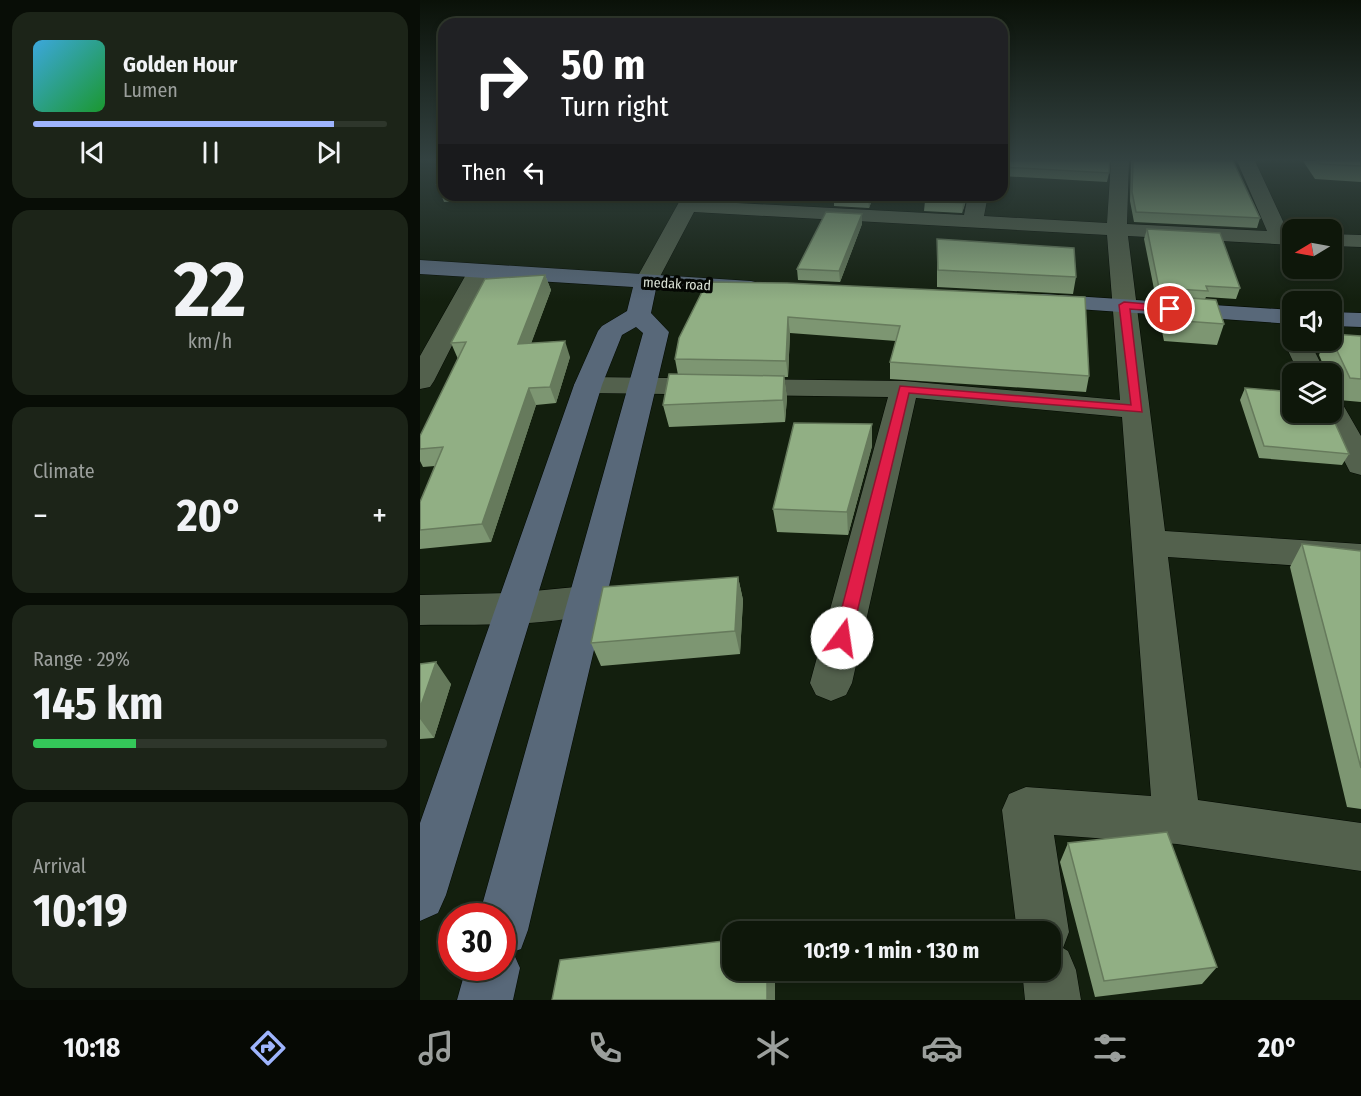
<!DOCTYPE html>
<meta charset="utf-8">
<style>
body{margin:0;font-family:"Fira Sans Condensed",sans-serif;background:#1c2418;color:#f1f3f6;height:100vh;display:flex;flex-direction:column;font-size:22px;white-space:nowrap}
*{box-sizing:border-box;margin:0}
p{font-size:20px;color:#9b9f9c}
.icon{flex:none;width:33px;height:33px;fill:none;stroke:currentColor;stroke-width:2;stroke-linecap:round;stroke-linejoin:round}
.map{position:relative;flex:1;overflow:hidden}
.panel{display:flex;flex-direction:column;gap:12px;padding:12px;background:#080d06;width:420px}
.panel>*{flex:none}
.banner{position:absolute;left:18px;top:18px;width:570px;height:183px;border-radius:18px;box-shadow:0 3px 9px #0003,0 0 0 2px #2e362b;background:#202124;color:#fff;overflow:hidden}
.needle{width:39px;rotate:260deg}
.buttons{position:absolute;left:862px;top:219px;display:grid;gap:12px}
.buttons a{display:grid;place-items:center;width:60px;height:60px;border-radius:12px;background:#0e170a;box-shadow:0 3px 9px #0003,0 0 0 2px #2e362b;font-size:30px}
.speed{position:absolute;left:18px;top:903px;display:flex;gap:12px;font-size:30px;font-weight:700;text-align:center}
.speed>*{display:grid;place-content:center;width:78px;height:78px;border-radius:50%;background:#0e170a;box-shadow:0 3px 9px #0003,0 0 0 2px #2e362b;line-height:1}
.speed .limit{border:9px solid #d22;background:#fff;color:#111}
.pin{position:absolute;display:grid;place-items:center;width:51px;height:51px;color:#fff;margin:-26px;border:3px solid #fff;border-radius:50%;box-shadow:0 2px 6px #0007}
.me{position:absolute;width:66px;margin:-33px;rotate:14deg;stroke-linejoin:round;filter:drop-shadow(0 0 4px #0008)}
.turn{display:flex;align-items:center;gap:21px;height:126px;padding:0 24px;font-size:27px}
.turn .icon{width:78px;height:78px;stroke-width:2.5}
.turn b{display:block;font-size:42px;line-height:51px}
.then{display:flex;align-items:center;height:57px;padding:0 24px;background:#0003;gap:12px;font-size:22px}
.big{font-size:45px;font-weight:700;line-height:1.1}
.panel .card{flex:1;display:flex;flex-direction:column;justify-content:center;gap:9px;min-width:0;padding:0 21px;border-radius:18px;background:#1c2418}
.panel .dial{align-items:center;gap:0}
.dial b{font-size:78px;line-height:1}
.song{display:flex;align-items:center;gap:18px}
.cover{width:72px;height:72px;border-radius:9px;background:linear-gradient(135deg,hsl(200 70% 55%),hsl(130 70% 35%))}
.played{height:6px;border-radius:3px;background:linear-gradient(90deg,#9eb4fd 85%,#2e362b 85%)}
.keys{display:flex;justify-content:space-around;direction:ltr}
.heat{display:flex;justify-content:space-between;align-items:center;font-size:33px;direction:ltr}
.charge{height:9px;border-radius:4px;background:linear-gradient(90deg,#34c759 29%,#2e362b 0)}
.trip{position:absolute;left:302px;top:921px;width:339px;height:60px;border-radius:18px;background:#0e170a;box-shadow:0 3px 9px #0003,0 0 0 2px #2e362b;font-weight:700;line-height:60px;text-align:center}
.menu{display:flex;height:96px;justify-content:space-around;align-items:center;background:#060904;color:#9b9f9c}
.menu .icon{width:42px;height:42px}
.menu .on{color:#9eb4fd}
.menu b{font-size:27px;color:#f1f3f6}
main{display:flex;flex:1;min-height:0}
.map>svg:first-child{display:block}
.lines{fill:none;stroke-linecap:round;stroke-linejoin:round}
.street-casing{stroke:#020800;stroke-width:1}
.secondary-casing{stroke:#020800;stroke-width:1}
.street{fill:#53614d;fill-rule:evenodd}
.secondary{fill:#586879;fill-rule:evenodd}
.wall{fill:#7d9672}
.shaded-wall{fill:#667a5c}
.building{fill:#91af84;stroke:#667a5c;stroke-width:1.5}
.route{fill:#e11d48;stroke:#92132f;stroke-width:1.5}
.labels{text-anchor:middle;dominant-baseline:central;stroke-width:6;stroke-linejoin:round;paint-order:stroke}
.far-street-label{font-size:14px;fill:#d9e1d5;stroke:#040703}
</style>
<main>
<section class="panel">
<div class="card">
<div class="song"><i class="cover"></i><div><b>Golden Hour</b><p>Lumen</p></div></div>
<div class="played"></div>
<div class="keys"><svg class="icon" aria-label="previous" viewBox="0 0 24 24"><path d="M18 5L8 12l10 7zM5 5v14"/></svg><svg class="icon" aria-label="pause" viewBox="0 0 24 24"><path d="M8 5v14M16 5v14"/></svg><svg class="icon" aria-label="next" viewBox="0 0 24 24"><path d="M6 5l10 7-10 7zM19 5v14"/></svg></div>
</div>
<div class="card dial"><b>22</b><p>km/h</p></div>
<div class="card"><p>Climate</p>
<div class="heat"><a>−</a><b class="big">20°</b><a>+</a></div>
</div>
<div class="card"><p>Range · 29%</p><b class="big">145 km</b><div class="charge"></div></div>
<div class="card"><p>Arrival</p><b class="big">10:19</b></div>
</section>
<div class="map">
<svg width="941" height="1000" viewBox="0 0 941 1000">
<rect width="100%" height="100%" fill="#131f0e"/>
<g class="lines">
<g class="street-casing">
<path id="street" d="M691,161h18l-2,63 140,7 -30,-70h18l33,71 5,1v12l-165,-9 37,295 196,13v26l-193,-13 30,243 163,23v48l-184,-27 -123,-9 15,97 -6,16 5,3 8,19 5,30h-56l-3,-30h28v-38h-33l-15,-122 7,-16 17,-7 125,9 -29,-379 -206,-19 -64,285 -6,12 -15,6 -15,-6 -6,-12 78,-286 -300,-4 -10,-2 -4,-6 4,-6 10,-2 316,4 216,19 -13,-165 -413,-23 -40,76h-16l-4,-5 49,-88h20l-3,6 264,14 4,-20h20l-4,21 123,7z
M912,234l29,1v12l-29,-1z
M59,264l8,2 3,5 -56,110 -4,6 -10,2v-33l48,-85 3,-5z
M873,333v7h16l17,34h-27l-16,-34 4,-5z
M912,400l10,3 19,33v39l-11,-3 -31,-60h13z
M166,586l13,5 6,10 -6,10c-51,17 -125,13 -179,14v-30l93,-2z"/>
</g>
<g class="secondary-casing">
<path id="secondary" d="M0,260l331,21 8,2 4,5 -4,5 -8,2 -95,-6 -5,24 18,19 -141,598 -7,19 -8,3 7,16 -7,32h-56l9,-32h36v-52h-23l164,-583 -7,-6 -14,8 -20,50 -156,510 -8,18 -18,8v-98l154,-438 24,-54 4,-5 25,-15 6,-24 -213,-13z
M622,294l251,16v14l-259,-18 -4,-5 4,-5z
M912,312l29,1v14l-29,-1z"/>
</g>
<use href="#street" class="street"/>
<use href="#secondary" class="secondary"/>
</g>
<path class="wall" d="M582,161l107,12 -2,9 -105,-6z
M711,161h102l27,57 -3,10 -123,-6 -4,-21z
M883,161h58v21l-46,-3z
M24,175v20h78l-2,4 -76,3 -7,-18z
M454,195l-5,13 -35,-2v-10z
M507,195h41l-6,18 -38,-2 1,-10z
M442,214v10l-22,58 -42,-2 -1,-11z
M727,229l93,59 -4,11 -30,-2 -1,2 19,25 -7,21 -53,-4 -5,-24 5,-18h-8l-12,-60z
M517,239l139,38 -3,17 -136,-7z
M125,275l6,15 -20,53 39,14 -14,46 -20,2 -45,137 -71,7v-47l15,-36 -12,1 -3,-6v-12l38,-90 -7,-16z
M287,282l378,15 4,79 -3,16 -196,-13v-17l6,-21 -106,-8 -2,44h-4l3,21 -2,24 -116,5 -6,-22 15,-30 -3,-16z
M941,336v66l-22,-2 -7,-16v-10h-5l-8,-19 6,-15h7z
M825,388l104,66 -7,11 -83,-7 -19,-58z
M452,446l-24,89 -71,-3 -4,-23z
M882,544l59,7v258l-14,-2 -57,-240z
M318,577l5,23 -3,54 -139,12 -10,-23z
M0,664l31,20 -17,54 -14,1z
M648,843l149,124 -15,17 -107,13 -35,-135z"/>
<path class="shaded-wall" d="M450,195h4l-5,13 -1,-10z
M545,195h3l-6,18 1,-10z
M442,214v10l-22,58 -1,-11z
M125,275l6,15 -26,70 -7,-16z
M368,317l2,16 -2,44 -2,-16z
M145,341l5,16 -14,46 -6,-16z
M364,376l3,22 -2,24 -2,-22z
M109,388l7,17 -45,137 -9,-18z
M452,424v22l-24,89 -1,-23z
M318,577l5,23 -3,54 -5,-23z
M16,662l15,22 -17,54 -14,-19v-11z
M347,970h8v30h-8z"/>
<path class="building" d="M582,161h108l-1,12 -107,-6z
M713,161h100l27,57 -124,-6 -4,-20z
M898,161h43v5l-41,-2z
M24,175v9h-7z
M415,195h35l-2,3 -34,-2z
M507,195h38l-2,8 -38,-2z
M406,212l36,2 -23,57 -42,-2z
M727,229l73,4 20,55 -34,-2 2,5 -49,-3z
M517,239l137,9 2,29 -138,-7z
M125,275l-27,69 47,-3 -15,46 -21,1 -47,136 -62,6v-28l23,-55 -23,2v-13l46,-94 -15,1 34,-64z
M287,282l80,1 298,14 4,79 -199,-14 10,-36 -112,-9 -2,44 -111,-2 4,-21z
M745,296l51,4 8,24 -54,-4z
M912,334l29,2v43l-11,-1 -18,-38z
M249,374l115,2 -1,24 -120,5z
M825,388l48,4v20h37l19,42 -85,-8z
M374,423l78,1 -25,88 -74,-3z
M882,544l59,7v217z
M318,577l-3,54 -144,12 12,-56z
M16,662l-16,46v-44z
M747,832l50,135 -113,14 -36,-138z
M312,940v30h35v30h-215l8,-40z"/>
<linearGradient id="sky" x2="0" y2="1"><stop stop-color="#0a1108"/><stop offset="0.53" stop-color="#334241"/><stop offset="1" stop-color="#334241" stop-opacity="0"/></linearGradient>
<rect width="941" height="301" fill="url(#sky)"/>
<path class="route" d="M704,302l46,4 5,3 -5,3 -40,-3 12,103 -233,-19 -58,245 -3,4h-11l-3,-4 66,-252 231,19 -12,-100z"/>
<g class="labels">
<g class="far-street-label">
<text transform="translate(257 284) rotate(3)">medak road</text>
</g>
</g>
</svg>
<div class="buttons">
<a><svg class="needle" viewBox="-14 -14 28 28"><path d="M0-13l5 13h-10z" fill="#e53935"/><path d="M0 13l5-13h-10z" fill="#9b9f9c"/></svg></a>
<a><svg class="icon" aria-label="sound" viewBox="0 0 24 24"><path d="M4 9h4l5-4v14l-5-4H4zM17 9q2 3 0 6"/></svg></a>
<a><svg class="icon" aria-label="layers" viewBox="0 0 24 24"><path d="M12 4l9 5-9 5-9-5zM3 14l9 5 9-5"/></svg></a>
</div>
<div class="speed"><div class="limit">30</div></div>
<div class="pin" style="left:750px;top:309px;background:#d93025"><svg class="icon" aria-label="arrive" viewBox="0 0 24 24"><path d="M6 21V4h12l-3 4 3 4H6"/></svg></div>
<svg class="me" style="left:422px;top:638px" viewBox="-20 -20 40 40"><circle r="19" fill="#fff"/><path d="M0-13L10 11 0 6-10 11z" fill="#e11d48"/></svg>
<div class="trip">10:19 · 1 min · 130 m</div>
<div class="banner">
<div class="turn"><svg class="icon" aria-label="right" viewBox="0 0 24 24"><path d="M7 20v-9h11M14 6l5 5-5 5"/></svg><div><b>50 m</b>Turn right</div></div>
<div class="then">Then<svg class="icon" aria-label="left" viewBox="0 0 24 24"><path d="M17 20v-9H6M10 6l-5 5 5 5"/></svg></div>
</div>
</div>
</main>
<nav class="menu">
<b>10:18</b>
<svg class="icon on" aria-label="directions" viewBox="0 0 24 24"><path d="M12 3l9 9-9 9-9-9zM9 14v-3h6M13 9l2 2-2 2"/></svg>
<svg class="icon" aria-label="music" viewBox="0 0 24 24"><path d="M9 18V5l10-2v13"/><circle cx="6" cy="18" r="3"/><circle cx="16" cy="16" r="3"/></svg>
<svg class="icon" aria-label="phone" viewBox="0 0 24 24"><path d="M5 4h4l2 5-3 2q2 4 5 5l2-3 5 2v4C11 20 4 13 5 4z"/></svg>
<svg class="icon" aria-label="climate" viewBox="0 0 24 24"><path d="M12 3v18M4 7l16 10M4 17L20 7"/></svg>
<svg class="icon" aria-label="car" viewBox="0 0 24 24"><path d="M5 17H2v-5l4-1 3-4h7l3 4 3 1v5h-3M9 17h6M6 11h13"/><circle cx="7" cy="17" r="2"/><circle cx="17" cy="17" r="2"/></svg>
<svg class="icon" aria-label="filters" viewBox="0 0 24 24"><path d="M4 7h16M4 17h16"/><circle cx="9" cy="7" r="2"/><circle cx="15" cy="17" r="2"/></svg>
<b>20°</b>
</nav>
